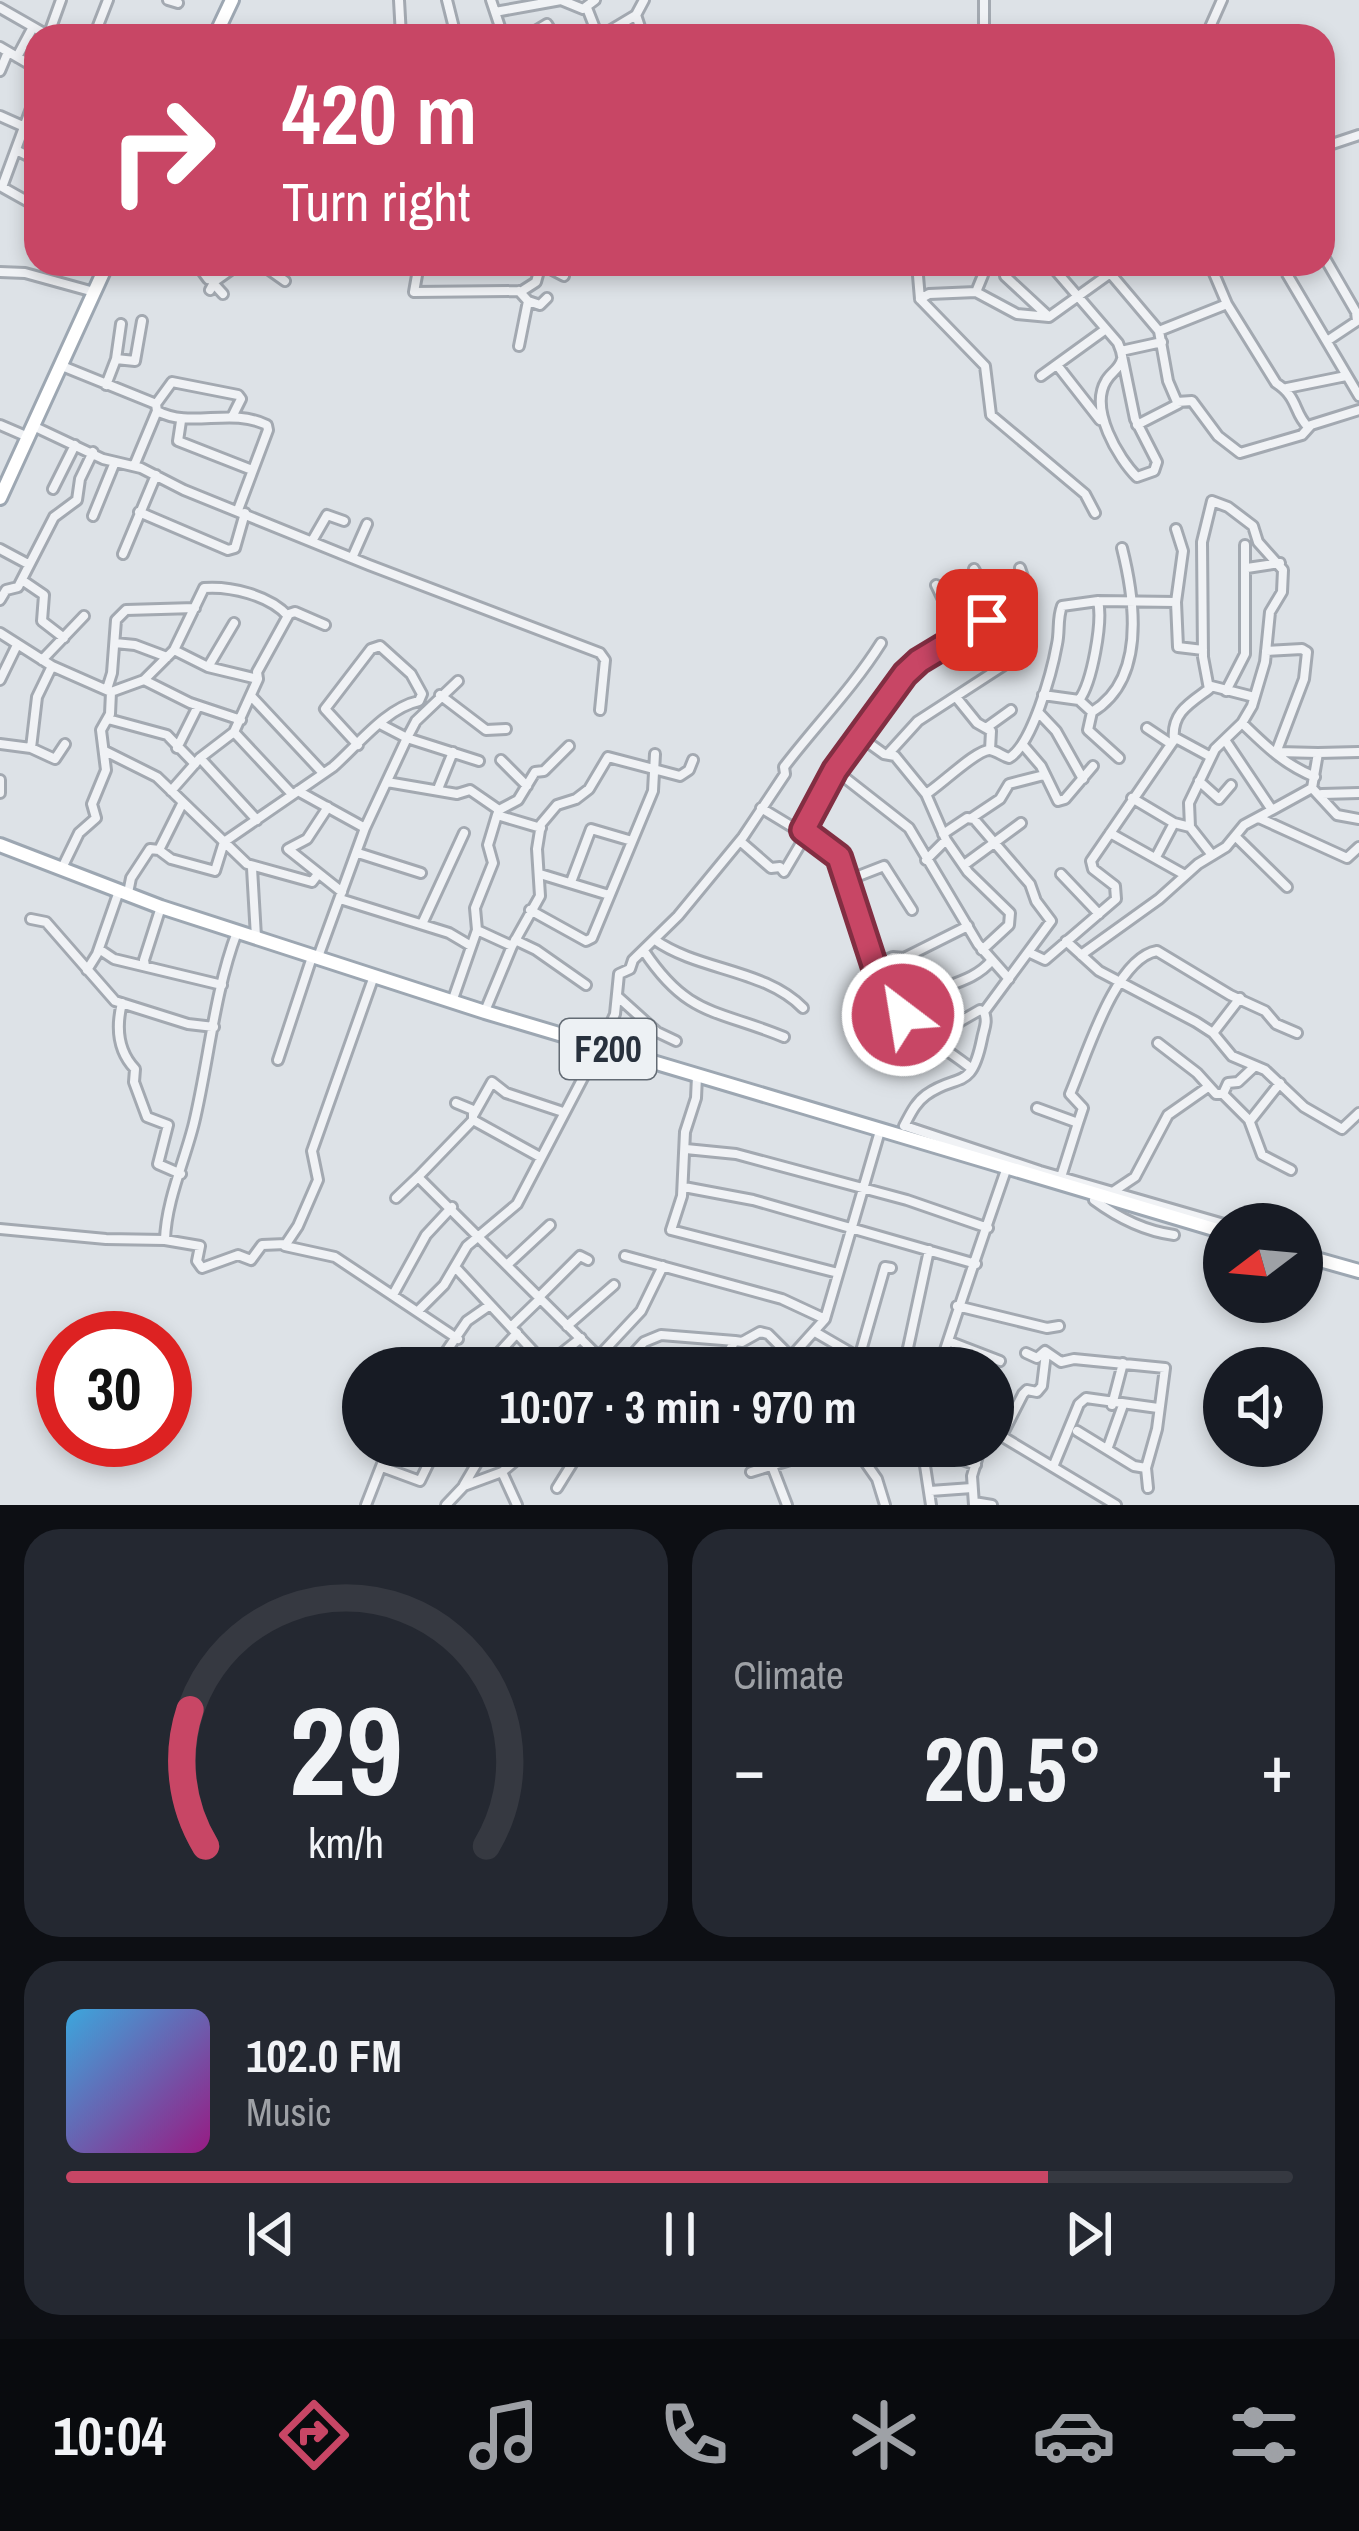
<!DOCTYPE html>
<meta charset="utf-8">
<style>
body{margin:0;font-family:"Archivo Narrow",sans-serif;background:#242831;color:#f1f3f6;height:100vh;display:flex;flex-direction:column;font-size:45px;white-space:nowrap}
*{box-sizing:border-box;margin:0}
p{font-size:39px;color:#9ea1a6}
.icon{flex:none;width:66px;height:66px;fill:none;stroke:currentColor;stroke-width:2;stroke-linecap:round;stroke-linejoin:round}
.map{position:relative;height:1505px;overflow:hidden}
.details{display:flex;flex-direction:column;gap:24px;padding:24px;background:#0d0f14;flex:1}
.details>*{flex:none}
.hud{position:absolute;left:24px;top:24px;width:1311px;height:252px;border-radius:36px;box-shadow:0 6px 18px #0003;background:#c84665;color:#fff;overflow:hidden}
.needle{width:78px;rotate:254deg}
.controls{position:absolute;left:1203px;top:1203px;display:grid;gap:24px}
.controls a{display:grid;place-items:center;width:120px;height:120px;border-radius:50%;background:#171b24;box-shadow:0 6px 18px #0003;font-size:60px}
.speed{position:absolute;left:36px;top:1311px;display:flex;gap:24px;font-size:60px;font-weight:700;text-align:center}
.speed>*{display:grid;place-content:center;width:156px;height:156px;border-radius:50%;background:#171b24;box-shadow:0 6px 18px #0003;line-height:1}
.speed .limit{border:18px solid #d22;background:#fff;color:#111}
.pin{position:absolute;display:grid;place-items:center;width:102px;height:102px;color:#fff;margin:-51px;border-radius:24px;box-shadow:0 6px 18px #0006}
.me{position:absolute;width:132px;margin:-66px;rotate:329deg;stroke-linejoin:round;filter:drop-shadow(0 0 9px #0008)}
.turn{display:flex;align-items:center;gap:42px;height:252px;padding:0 60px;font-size:54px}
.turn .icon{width:156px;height:156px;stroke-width:2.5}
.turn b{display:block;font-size:84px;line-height:102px}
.big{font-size:90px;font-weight:700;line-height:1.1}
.details .widget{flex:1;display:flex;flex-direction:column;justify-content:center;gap:18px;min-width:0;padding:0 42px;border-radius:36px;background:#242831}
.details .dial{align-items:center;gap:0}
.dial svg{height:312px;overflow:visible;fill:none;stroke:#363941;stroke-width:7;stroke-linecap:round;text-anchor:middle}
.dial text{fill:#f1f3f6;stroke:none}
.song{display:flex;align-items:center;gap:36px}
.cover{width:144px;height:144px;border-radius:18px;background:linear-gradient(135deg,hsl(200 70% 55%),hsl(310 70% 35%))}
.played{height:12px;border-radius:6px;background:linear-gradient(90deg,#c84665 80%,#363941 80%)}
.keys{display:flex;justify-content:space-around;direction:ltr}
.heat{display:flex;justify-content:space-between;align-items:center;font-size:66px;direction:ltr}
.details .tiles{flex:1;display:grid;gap:24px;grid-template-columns:1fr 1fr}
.widget:last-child{grid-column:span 2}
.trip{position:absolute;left:342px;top:1347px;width:672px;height:120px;border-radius:60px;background:#171b24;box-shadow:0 6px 18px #0003;font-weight:700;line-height:120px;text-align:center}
.tabs{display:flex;height:192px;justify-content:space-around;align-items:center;background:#090b0e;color:#9ea1a6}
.tabs .icon{width:84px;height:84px}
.tabs .active{color:#c84665}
.tabs b{font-size:54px;color:#f1f3f6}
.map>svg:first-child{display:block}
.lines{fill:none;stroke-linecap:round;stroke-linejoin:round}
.minor-casing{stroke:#a3a9b1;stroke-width:14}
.major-casing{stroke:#9da7b2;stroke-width:18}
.minor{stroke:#f0f2f5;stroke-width:8}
.major{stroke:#fff;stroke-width:12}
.route-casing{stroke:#822e42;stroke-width:30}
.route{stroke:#c84665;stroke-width:21}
.labels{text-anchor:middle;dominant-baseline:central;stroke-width:9;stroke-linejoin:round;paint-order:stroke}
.shield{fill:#edf1f4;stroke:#636b74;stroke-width:3}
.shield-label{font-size:36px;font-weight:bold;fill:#28313d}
</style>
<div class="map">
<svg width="1359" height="1505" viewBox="0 0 1359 1505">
<rect width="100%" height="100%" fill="#dde2e7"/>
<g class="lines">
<g class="minor-casing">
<path id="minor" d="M168,0l10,3
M399,0l2,36
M447,0l9,36
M491,0l12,36
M984,0v36
M0,8l49,28
M587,8l11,28
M495,12l66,-12 22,9 12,-9
M636,15l7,21
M48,36l13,-36
M94,36l14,-36
M119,36l4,-4 10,4
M527,36l20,-12 7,12
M601,36l35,-21 8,-15
M1206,36l16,-36
M0,47l36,21
M17,57l16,-30
M0,71l8,-19
M0,116l36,16
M1323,147l36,-12
M16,150l20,10
M34,205l-32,-18 34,-92
M1323,255l33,57 1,9 -30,20
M197,264l11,15 16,-15
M261,264l24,17
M296,264l13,5 10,-5
M419,264l-5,28 108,-1 14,-9 5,-18 23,12
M917,264l3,35
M1007,264l-2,12 43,40
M1050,264l68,79 3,8 14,68 22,43 -3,9 -17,6c-19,-19 -48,-68 -31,-96 5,-9 13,-11 16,-22
M1108,264l2,9 49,58 9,50 9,21 15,-1 26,35 22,17 62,-18 9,-10 48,-15
M1210,264l17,40
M1281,264l78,132
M1285,271l17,-7
M0,272l25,1 69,19
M213,283l10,11
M210,290l5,-9 24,-17
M519,291l9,10 -9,45
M976,292l7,-17 -4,-11
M528,301l12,4 7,-7
M1159,331l68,-27 49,79c23,15 17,29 32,44
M1121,351l41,-9
M116,359l19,2 7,-40
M1057,365l43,55
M62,366l94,38 1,7c34,18 73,-4 110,14l1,5 -30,80
M1041,376l65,-47
M106,385l10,-26 5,-35
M1287,388l59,-12
M156,404l16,-22 66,13 3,4 -8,16
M181,421l-3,20 74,29
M0,425l28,12
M1137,425l41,-21
M33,426l70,33 38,9 43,22 185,75 231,88 5,7 -5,50
M134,466l23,-55
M53,489l22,-44
M139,512l89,38 7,-2 10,-35
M1095,513l-10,-19 -94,-79 -6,-49 -65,-67 9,-5 47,-2 41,22 32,3 74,-53
M93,516l22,-54
M312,541l15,-26 17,6
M0,549l28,15
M123,554l33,-79
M352,558l15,-34
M1247,568l33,-5
M974,569l24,44
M22,580l22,15 -2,26 22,17
M936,585l25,52
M0,600l6,-10 12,-3 36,-70 23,-17 3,-21 13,-27
M1176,602l7,-51 -7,-22
M0,633l52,33 59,26 33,-12 30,-30 30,-62c26,-2 65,7 84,28
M115,643l20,2 32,12
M174,650l34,17 50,12
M1266,651l36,-2 5,3 -3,27 -27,71
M42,660l42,-44
M208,667l26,-44
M0,680l17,-35
M144,680l46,23 51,17
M1211,686l43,11
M107,689l5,-16 4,-53 10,-10 69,-2
M1226,691l19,-37v-109
M440,695l46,35 20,-1
M1043,695l36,5 13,12 -4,18 31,28
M251,696l72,77
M956,697l21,26 14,8 -1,19
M1079,700c13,-17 24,-78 19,-99
M1092,712c55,-33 43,-112 30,-164
M1039,713l17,18 27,48
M108,719l59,16 28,29
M1242,723c23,22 41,41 73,54
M380,724l27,14 72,23
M986,728l25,-18
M1147,728l24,16
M234,732l57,61
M859,736l25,18 11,2 31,38 20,46 22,32 42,41 -1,12 -27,25
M1174,737l37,20
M0,744l31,4 24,11 10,-15
M1023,745l18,21 17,35 7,-2 28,-33
M31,748l6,-51 15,-31
M177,748l21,-42
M105,751l52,26 90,87 65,18 6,-8
M1278,752l40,1
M888,754l30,-33 94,-61
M200,758l57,62
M501,760l26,26
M835,770l74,58 69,116 31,35
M0,780v13
M1199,781l20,18 12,-14
M387,782l70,12 13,-4 29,20 -2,5 44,13
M438,789l15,-37
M1313,789l24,26 22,4
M171,791l29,-33 34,-26 24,-53 -1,-7 32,-58 6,-2 30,13
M298,791l67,37
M926,794c15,-9 51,-45 64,-44 7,1 12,6 19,8 23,-13 43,-86 48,-114 3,-13 0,-25 5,-38l36,-5 78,1 2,45 25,3
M1322,794l37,-1
M1132,798l42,25 16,4
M328,807l-21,32 -19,10 54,43
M761,808l76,46c24,47 23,107 55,150 19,26 54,44 80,65
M499,810l19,-10 17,-28 9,-1 25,-25
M1272,810l40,-22 6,-35 41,-1
M973,817l27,-18 9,-15 35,-9
M1259,818l88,40 12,-11
M803,830l32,-60 77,-103 118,-70 -10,-29
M1110,833l75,42
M1235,836l52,51
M740,841l31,27 9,-1 4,5 23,-39
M159,850l12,9 44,12 9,-29 109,-75c25,-22 53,-59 86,-66l3,-7 -11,-20 -31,-28 -9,3 -46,60 33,36
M358,853l63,20
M1156,857l18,-34
M926,860l20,-20
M964,865l57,-42
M62,868l17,-35 17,-15 -4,-14 14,-34 -5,-40 9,-16 1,-22
M252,868l4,69
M540,874l69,21
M1061,874l38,40
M848,880l36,-14 28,44
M571,882l20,-53 41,12
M128,893l3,-15 19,-29 9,1 23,-46
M340,899l109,34 22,13
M530,910l56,31 6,-3 61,-147 2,-37
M31,919l15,3 69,79 73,23 26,3
M422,924l42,-91
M477,930l35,16
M237,932c-23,61 -28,128 -43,191 -9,37 -28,78 -29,117l35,6 -3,15 5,7 36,-13 13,5 11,-15 24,-1 12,-18 20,-46 -6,-29 62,-175
M515,940l21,10 50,35
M655,940c44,31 110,29 148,68
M1066,941l33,30 97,51 17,11 19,23 33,14 39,37 38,22 17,-16
M99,949l15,10 108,26
M644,951c44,66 72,58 140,86
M1030,953l15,7 71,-61 -1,-13 -22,-17 -2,-8 83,-121c-3,-27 16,-37 35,-51l-6,-32 -1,-115 10,-41 16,6 25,19 5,16 25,28 -1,22 -12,20 -5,50 -13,44 -10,17 -27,26 -26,54 1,24 22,28
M1081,955l78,-56 39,-35 28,-17 18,-22 28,-15 -47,-70
M318,957l47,-129 42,-90 9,-17 42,-40
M145,966l-1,-6 17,-53
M873,966l20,-9 11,1 64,-32
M87,970l10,-16 22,-63
M617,996l40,36 19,9
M453,999l24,-69 -2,-22 18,-45 -5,-18 9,-30
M122,1003c-6,24 -5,47 13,66l-1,13 13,35 21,8 -10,39 23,10
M485,1011l27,-65 28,-50 -3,-47 4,-25 16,-19 19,-6 13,-10 19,-32 72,19 9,-6 4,-10
M901,1013c23,-29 68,-24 91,-53
M1213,1033l27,-35
M937,1042l8,-12 35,-20 4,2 67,-91 -15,-20 -6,-17 -56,-65 -7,-1 -24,16
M1158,1043l39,30 19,21h7l5,-11 10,-1 16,-15
M632,1055l11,-7 9,-20
M278,1060l34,-103
M697,1076l-1,22 -11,34 -3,64 -11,34 167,43
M1223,1094l26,26 13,35 29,15
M456,1103l17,7v10l67,37
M1037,1108l41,15 -17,54
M474,1114l18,-32 14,11 57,19
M1250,1121l30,-38
M1078,1123l5,-15 -13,-14c16,-37 45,-136 87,-143l73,44 35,16 11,13 21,9
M904,1126c6,-11 11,-23 22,-31 32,-23 45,-2 56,-56 2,-11 6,-16 2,-27
M905,1126l135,45 184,53
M686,1149l50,5 171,46 81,28
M418,1177l55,-57
M684,1187l69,13 223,64
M1114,1191l21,-14 33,-62 40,-28
M1096,1194l-2,6c23,17 50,31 80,35
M396,1198l22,-21 192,191
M0,1229l106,10 59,1
M285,1246l50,11 123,82
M625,1256l157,43 43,20
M509,1263l41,-38
M456,1268l90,97
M394,1293l32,-58 26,-28
M539,1297l41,-41 8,4
M957,1306l90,22 12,-2
M418,1311l26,-26 23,-39 50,-42 91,-174 7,-16 4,-40 11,-5 3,-9 45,-44 65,-79 42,-63 -1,-7c32,-42 68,-78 97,-124
M567,1326l47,-41
M511,1327l29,-28
M815,1332l62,36
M948,1341l52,20
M1026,1353l11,5 8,-7 16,11 13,-3 91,9 -8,61 -11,39 2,20
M599,1356l42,-45 22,-45
M859,1358l26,-91 6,1
M544,1367l37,-29
M435,1368l32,-47 23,-16
M485,1368l32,-35
M620,1368l24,-26 17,-7 74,6
M708,1368l21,-17 6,-10 7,1 18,-10 8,2 23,23
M781,1368l44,-49 55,-188
M836,1368l13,-15
M900,1368l8,-20 21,-98
M939,1368c22,-67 44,-132 67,-198
M1112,1405l11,-42
M993,1431l123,74
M1077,1431l57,35 12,2
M1001,1437l22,-43 4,-4 10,2 5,-6 4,-33
M640,1446l7,4
M796,1446l8,11
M854,1446l23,33 8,26
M922,1446l9,59
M924,1446l52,19
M1108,1447l15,-42
M772,1466l15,39
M382,1467l38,14 17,-35
M1053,1467l26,-63 7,-6 72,10
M502,1472l15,33
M751,1472l85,-26
M464,1485l23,-39
M557,1488l26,-42
M930,1491l42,-3
M974,1502l18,3
M366,1505l23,-59
M446,1505l18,-19 38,-14 31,-26
M974,1505l-2,-29 9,-30"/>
</g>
<g class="major-casing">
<path id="major" d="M215,36l17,-36
M0,498l107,-234
M0,845l161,62 324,105 739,220
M1302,1255l57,16"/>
</g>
<use href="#minor" class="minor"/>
<use href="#major" class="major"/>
</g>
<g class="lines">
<g class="route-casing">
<path id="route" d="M903,1015l-23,-32 -41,-126 -36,-27 32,-60 70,-96 14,-13 68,-41"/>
</g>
<use href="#route" class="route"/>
</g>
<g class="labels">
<rect class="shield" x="560" y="1019" width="96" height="60" rx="9"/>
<g class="shield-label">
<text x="608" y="1049">F200</text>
</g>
</g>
</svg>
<div class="controls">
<a><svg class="needle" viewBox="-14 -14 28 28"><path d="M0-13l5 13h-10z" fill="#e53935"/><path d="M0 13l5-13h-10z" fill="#9ea1a6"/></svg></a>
<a><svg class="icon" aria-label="sound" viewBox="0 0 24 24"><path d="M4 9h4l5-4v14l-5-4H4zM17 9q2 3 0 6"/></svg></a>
</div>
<div class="speed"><div class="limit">30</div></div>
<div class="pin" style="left:987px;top:620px;background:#d93025"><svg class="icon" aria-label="arrive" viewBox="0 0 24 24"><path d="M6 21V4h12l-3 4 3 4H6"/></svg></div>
<svg class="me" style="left:903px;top:1015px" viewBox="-20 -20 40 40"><circle r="17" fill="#c84665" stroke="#fff" stroke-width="3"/><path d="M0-11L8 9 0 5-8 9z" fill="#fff"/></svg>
<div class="trip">10:07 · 3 min · 970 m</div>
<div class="hud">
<div class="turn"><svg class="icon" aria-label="right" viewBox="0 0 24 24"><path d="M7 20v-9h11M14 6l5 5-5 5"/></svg><div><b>420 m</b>Turn right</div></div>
</div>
</div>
<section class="details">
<div class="tiles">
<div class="widget dial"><svg viewBox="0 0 100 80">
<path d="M14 69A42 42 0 1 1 86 69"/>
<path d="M14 69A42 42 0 0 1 10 34" stroke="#c84665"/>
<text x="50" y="56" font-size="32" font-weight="700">29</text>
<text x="50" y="72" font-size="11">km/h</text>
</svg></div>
<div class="widget"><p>Climate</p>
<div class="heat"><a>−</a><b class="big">20.5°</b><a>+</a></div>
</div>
<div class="widget">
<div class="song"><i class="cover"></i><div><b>102.0 FM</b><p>Music</p></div></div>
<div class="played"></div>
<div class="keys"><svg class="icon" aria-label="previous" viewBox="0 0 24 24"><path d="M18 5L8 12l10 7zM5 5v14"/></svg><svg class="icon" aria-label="pause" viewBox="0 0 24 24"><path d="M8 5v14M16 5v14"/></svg><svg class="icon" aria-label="next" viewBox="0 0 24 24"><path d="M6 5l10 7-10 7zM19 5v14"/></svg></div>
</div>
</div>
</section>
<nav class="tabs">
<b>10:04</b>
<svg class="icon active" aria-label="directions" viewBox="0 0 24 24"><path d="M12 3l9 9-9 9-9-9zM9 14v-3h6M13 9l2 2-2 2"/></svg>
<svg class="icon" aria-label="music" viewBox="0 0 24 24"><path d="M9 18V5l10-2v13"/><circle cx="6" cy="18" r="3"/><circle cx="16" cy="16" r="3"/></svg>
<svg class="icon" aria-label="phone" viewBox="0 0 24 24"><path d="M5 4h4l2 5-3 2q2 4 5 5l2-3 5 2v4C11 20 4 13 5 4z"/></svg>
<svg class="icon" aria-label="climate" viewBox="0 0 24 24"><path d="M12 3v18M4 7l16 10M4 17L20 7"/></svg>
<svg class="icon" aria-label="car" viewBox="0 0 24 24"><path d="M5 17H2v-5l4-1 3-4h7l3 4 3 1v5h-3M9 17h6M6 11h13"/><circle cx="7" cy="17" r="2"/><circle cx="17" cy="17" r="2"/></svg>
<svg class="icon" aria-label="filters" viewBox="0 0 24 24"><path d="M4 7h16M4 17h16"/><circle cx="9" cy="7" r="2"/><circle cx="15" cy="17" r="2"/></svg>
</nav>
